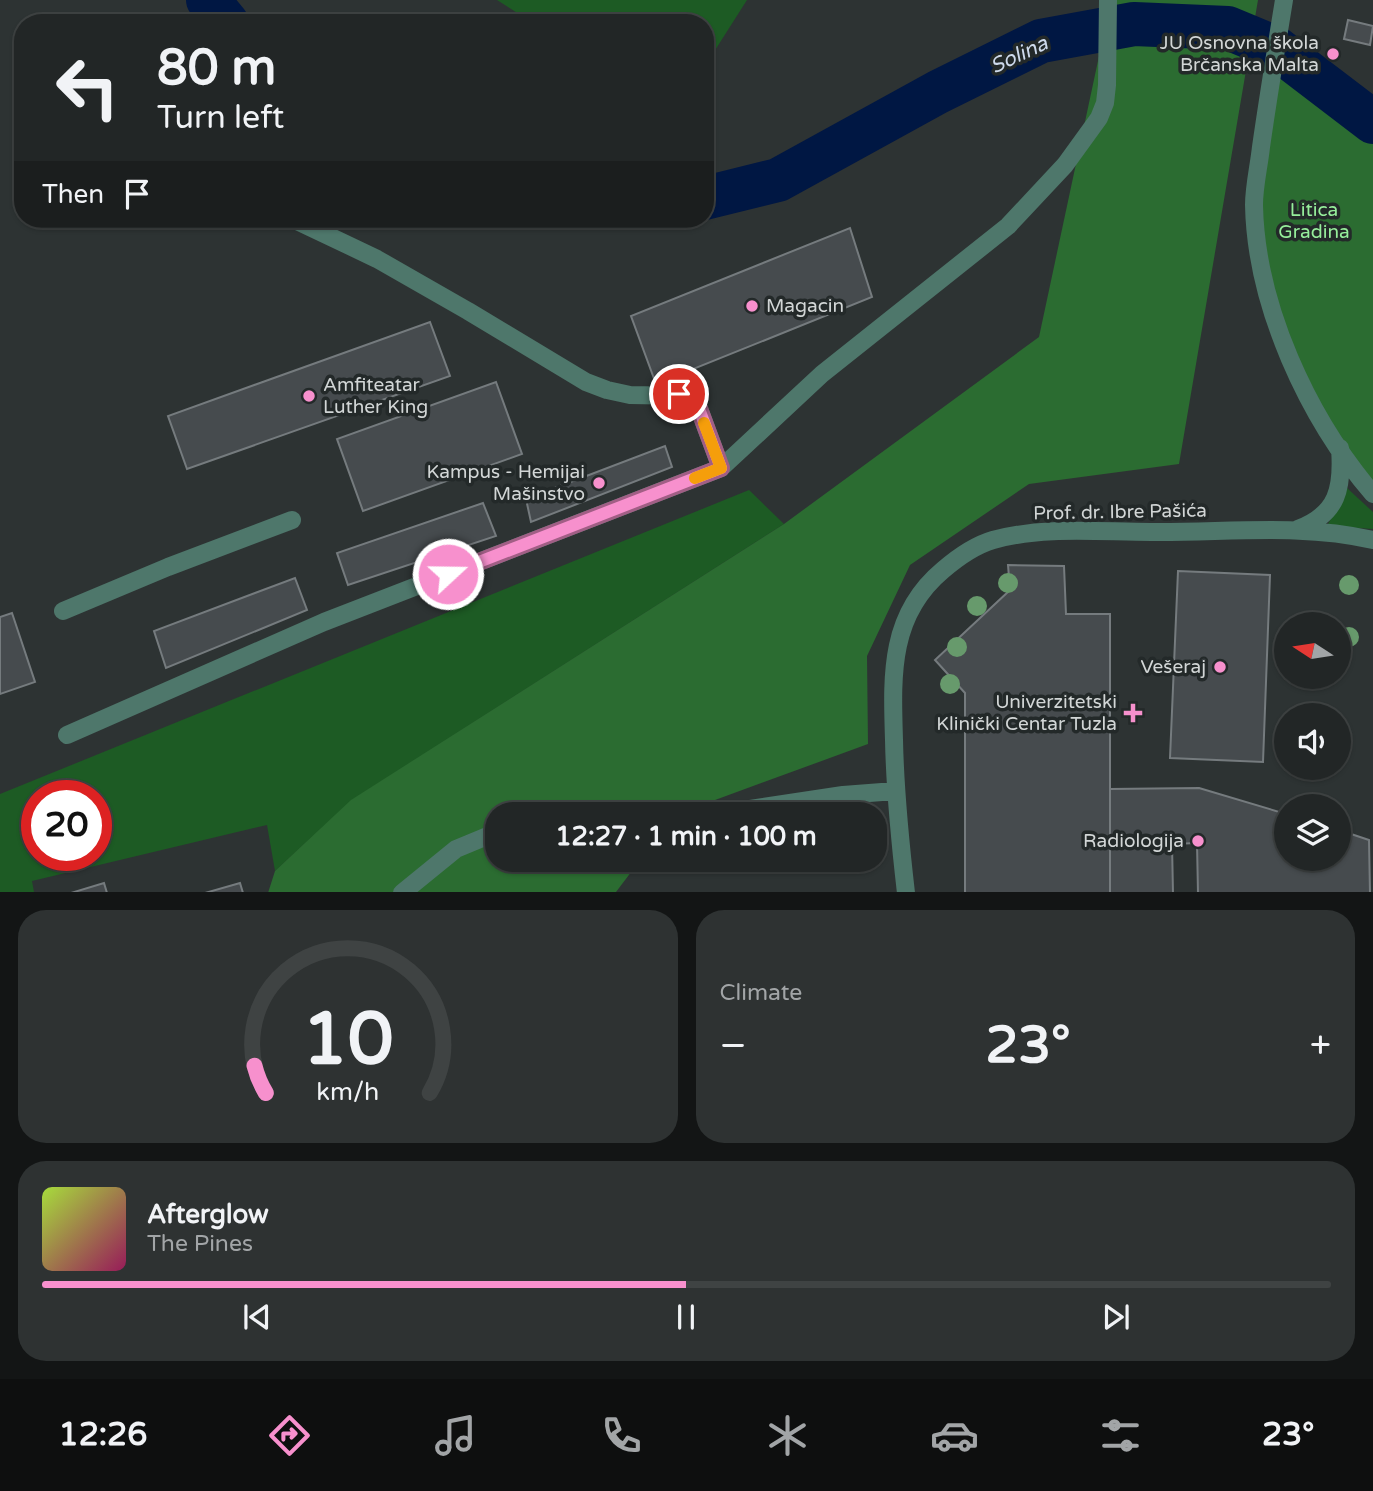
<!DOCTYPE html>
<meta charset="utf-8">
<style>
body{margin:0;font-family:"Varela Round",sans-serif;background:#2e3232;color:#f1f3f6;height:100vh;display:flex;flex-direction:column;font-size:26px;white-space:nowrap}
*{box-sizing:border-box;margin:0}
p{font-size:23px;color:#a2a5a7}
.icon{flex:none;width:38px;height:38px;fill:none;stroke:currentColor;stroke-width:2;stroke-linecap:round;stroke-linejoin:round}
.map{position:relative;height:892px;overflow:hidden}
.sheet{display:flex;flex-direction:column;gap:18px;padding:18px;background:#131515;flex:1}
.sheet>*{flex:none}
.top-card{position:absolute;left:14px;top:14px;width:700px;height:214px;border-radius:28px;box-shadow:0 2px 5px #0004,0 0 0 2px #3f4343;background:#222626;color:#f1f3f6;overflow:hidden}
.needle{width:46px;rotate:282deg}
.buttons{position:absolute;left:1274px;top:612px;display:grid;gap:14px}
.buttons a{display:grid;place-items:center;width:77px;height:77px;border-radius:50%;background:#222626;box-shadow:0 2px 5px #0004,0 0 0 2px #3f4343;font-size:35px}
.speed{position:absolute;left:21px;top:780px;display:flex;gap:14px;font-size:35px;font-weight:700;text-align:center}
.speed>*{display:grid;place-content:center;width:91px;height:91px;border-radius:50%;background:#222626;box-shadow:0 2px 5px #0004,0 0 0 2px #3f4343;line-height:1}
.speed .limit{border:10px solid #d22;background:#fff;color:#111}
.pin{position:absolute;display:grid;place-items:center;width:60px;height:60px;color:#fff;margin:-30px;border:4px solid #fff;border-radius:50%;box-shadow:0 2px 7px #0007}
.me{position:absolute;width:77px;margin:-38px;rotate:69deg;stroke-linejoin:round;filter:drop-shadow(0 0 5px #0008)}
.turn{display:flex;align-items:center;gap:24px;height:147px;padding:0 28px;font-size:32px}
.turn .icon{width:91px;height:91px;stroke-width:2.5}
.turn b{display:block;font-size:49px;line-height:60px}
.then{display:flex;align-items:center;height:66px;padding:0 28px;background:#0003;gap:14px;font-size:26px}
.big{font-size:52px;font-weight:700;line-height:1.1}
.sheet .tile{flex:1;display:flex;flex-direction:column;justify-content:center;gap:10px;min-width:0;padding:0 24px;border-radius:28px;background:#2e3232}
.sheet .dial{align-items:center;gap:0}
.dial svg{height:182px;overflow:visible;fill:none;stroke:#3f4343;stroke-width:7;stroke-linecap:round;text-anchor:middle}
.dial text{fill:#f1f3f6;stroke:none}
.song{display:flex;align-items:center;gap:21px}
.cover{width:84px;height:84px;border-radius:10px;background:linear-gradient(135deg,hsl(80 70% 55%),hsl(330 70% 35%))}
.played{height:7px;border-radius:4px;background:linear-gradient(90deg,#f790cd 50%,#3f4343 50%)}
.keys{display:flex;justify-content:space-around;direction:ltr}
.heat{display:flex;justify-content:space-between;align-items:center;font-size:38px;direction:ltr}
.sheet .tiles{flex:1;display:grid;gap:18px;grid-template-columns:1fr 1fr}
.tile:last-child{grid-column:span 2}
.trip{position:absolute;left:485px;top:802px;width:402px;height:70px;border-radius:28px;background:#222626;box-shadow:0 2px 5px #0004,0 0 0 2px #3f4343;font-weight:700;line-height:70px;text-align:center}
.tabs{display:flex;height:112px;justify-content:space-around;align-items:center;background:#0e0f0f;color:#a2a5a7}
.tabs .icon{width:49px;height:49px}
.tabs .current{color:#f790cd}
.tabs b{font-size:32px;color:#f1f3f6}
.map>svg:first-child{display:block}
.green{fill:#1d5b24;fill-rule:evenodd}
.forest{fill:#2b6c31}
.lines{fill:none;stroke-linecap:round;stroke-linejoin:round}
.river{stroke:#001743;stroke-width:44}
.building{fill:#464b4e;stroke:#757b7e;stroke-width:2}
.minor{stroke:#4e776b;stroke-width:18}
.tree{fill:#679a6c}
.route-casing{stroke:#a15e85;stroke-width:18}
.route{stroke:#f790cd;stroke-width:12}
.slow{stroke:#f59e0b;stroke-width:12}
.poi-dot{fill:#f790cd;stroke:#232929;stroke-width:2.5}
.labels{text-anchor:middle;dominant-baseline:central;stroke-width:7;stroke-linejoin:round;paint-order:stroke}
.poi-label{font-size:19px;fill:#d2d6d6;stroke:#232929;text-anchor:end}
.park-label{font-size:19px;fill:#96ee9b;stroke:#232929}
.street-label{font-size:19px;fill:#d2d6d6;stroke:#232929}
.water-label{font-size:21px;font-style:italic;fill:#cedaec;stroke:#232929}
</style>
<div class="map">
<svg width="1373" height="893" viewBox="0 0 1373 893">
<rect width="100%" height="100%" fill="#2d3333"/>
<path class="green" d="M497,0h250l-42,66v-43h-172z
M1347,488l26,24v17l-46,-3z
M749,490l35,34 -432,276 -77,71 -8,-46 -235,56 2,11 -34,1v-99zM37,796h59v60h-59z"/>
<path class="forest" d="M1111,0h147l-79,464 -150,20 -119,81 -43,91 1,88 -191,70h-180v45h144l-25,33 -348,1 7,-22 76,-71 433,-276 255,-187z
M1276,48l97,74v372l-69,-102 -48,-157z"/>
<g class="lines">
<path class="river" d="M208,0l19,23
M705,198l73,-18 160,-88 103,-51 93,-17 94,4 48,20 97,74"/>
</g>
<path class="building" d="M1348,20l25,6 -3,19 -26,-6z
M850,228l22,69 -216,87 -25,-68z
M430,322l20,54 -263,93 -19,-53z
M496,382l26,72 -159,57 -26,-72z
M665,446l7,21 -141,55 -5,-23z
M483,503l13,33 -148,49 -11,-32z
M1008,565l56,1 2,48h44v279h-145v-200l-30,-33 75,-70z
M1178,571l92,4 -7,187 -93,-4z
M295,578l12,32 -141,58 -12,-37z
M12,613l23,69 -35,12v-77z
M1199,788l87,26v45h53v-29l30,10 1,53h-172l-1,-50 -25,1 1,49h-63v-104z
M104,883l3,10h-36z
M240,883l3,10h-38z"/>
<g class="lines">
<path class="minor" d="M1284,0c-8,49 -16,98 -23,147 -2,19 -7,39 -7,58 2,101 54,213 119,289
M721,468l101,-94 186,-148 57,-61 34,-47 6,-15 2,-18 1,-85
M1298,529c40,-15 45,-41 42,-81
M63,611l105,-44 124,-47
M67,735l257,-113 397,-154 -23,-62 -10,-10 -58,-1 -23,-5 -21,-8 -118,-71 -91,-52 -84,-40
M717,814l126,-19 52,-4
M402,893l54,-44 41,-17
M906,893c-6,-52 -11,-102 -12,-153 -2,-65 -5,-125 49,-170 14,-12 33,-25 50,-30 51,-14 106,-8 158,-8 73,1 150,-9 222,8"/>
</g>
<g class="tree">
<circle cx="1008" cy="583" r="10"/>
<circle cx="1349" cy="585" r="10"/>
<circle cx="977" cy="606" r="10"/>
<circle cx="1349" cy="637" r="10"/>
<circle cx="957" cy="647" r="10"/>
<circle cx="950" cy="684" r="10"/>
</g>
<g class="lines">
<g class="route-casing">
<path id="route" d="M448,574l273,-106 -23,-62 -10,-10 -9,-2"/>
</g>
<use href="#route" class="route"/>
<path class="slow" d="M695,478l26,-10 -17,-45"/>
</g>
<g class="poi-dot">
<circle cx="1333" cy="54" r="7"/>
<circle cx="752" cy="306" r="7"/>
<circle cx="309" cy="396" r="7"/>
<circle cx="599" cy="483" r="7"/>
<circle cx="1220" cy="667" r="7"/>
<path d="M1129.5 702.5h7v7h7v7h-7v7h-7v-7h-7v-7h7z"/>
<circle cx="1198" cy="841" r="7"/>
</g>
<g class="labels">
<g class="poi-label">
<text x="1319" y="43">JU Osnovna škola<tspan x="1319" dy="22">Brčanska Malta</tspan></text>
<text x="766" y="306" text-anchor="start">Magacin</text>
<text x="323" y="385" text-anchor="start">Amfiteatar<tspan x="323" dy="22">Luther King</tspan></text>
<text x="585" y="472">Kampus - Hemijai<tspan x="585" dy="22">Mašinstvo</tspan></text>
<text x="1206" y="667">Vešeraj</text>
<text x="1117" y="702">Univerzitetski<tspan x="1117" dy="22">Klinički Centar Tuzla</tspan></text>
<text x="1184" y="841">Radiologija</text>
</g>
<g class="park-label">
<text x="1314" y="210">Litica<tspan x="1314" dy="22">Gradina</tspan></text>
</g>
<g class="street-label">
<text transform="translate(1120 512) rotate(-1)">Prof. dr. Ibre Pašića</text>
</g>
<g class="water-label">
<text transform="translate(1019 55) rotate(-25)">Solina</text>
</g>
</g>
</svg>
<div class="buttons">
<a><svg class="needle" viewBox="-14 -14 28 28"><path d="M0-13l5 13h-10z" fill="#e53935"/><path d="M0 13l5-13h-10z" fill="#a2a5a7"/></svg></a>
<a><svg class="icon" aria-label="sound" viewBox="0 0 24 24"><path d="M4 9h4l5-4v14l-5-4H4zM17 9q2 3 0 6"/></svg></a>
<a><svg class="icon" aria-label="layers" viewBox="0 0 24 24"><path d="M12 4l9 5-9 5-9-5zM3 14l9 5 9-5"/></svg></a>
</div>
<div class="speed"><div class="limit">20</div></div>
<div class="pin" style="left:679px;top:394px;background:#d93025"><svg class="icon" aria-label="arrive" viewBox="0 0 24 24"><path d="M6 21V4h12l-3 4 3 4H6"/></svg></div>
<svg class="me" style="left:448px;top:574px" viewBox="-20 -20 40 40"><circle r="17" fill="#f790cd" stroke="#fff" stroke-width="3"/><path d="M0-11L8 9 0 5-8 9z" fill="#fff"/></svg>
<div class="trip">12:27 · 1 min · 100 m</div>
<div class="top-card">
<div class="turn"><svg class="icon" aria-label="left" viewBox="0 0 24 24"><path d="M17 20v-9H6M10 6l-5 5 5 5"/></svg><div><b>80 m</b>Turn left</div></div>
<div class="then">Then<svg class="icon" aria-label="arrive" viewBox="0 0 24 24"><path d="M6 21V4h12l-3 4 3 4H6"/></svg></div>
</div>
</div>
<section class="sheet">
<div class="tiles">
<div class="tile dial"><svg viewBox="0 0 100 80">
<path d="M14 69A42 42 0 1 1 86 69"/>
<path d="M14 69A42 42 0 0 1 9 57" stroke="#f790cd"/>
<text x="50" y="56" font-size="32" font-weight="700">10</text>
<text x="50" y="72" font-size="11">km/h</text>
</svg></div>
<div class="tile"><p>Climate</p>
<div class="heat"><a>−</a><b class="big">23°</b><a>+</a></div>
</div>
<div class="tile">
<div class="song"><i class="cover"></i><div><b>Afterglow</b><p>The Pines</p></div></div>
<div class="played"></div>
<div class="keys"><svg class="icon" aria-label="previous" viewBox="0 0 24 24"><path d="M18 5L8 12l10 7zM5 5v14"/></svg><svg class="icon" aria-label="pause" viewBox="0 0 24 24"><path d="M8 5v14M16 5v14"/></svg><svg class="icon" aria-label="next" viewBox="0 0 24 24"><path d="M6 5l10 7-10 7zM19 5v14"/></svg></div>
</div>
</div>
</section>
<nav class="tabs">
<b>12:26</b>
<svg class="icon current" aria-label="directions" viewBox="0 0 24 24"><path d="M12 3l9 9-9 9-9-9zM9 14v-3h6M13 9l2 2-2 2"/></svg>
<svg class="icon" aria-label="music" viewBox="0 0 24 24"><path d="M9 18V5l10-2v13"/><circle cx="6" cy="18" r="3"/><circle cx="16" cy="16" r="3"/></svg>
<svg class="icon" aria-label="phone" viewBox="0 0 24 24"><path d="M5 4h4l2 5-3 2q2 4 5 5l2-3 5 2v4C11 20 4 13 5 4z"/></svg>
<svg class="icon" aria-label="climate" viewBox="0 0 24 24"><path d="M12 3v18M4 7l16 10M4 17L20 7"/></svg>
<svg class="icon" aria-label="car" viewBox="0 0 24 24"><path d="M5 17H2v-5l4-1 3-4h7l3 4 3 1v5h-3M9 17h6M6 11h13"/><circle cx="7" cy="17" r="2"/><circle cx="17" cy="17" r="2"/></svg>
<svg class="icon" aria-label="filters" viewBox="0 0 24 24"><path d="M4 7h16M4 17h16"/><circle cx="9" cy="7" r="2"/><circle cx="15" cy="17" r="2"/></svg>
<b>23°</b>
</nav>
